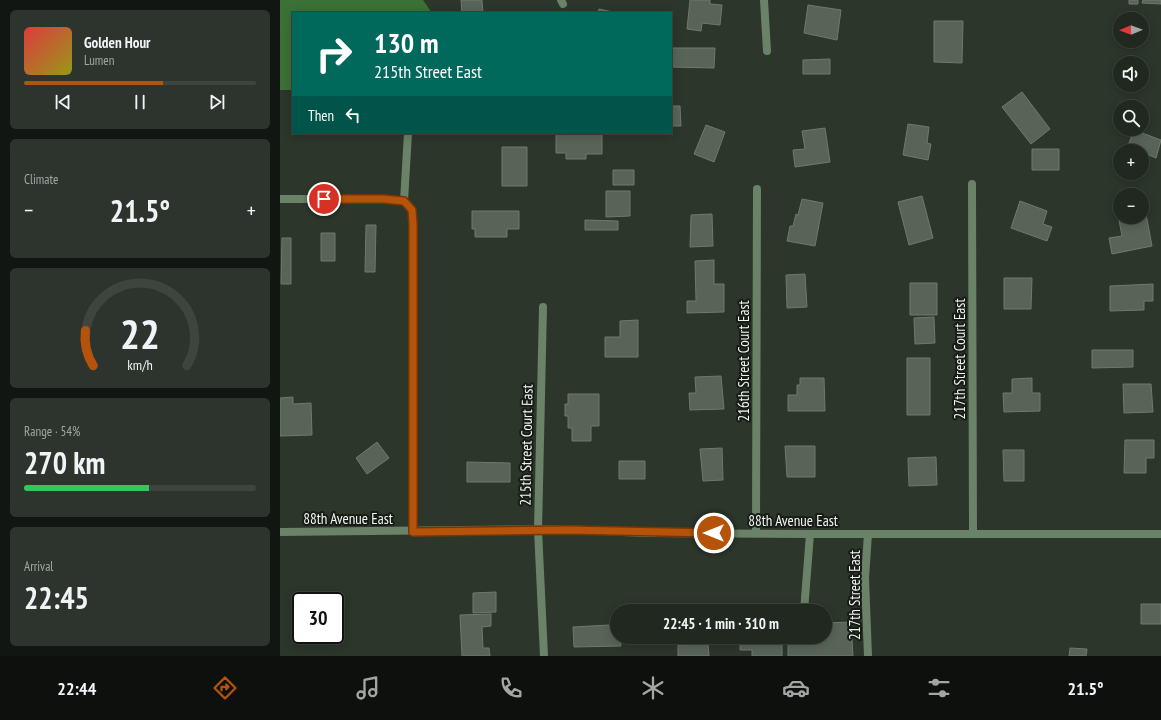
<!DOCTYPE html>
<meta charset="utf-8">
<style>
body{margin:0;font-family:"PT Sans Narrow",sans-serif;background:#2d342d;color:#f1f3f6;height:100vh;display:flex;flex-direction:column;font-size:15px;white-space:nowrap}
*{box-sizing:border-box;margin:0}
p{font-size:13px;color:#a2a6a5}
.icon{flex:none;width:22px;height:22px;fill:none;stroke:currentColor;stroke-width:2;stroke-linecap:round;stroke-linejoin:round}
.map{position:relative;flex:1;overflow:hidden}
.drawer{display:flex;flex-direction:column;gap:10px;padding:10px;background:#121612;width:280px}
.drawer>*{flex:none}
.guide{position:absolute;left:12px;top:12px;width:380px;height:122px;border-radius:0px;box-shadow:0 2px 10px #0003,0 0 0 1px #3e443e;background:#00695c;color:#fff;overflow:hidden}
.needle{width:26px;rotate:269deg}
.controls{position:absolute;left:833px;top:12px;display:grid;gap:8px}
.controls a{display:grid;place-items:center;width:36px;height:36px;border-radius:50%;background:#212820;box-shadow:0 2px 10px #0003,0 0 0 1px #3e443e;font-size:20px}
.speed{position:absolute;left:12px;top:592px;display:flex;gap:8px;font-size:20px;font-weight:700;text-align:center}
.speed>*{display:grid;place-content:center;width:52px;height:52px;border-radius:50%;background:#212820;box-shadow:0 2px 10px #0003,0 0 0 1px #3e443e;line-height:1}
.speed .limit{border:2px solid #111;border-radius:6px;background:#fff;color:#111}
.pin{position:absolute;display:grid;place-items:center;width:34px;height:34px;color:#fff;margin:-17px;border:2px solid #fff;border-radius:50%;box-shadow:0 1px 4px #0007}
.me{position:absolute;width:44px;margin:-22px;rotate:270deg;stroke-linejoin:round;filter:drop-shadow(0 0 3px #0008)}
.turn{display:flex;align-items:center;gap:14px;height:84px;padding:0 16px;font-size:18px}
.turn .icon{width:52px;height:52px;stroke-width:2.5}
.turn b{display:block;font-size:28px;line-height:34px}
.then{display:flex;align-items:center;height:38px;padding:0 16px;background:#0003;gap:8px;font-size:15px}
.big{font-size:30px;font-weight:700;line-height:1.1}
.drawer .tile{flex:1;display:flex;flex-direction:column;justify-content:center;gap:6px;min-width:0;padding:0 14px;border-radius:6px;background:#2d342d}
.drawer .dial{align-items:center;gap:0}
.dial svg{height:104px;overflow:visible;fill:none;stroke:#3e443e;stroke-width:7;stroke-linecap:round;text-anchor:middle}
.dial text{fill:#f1f3f6;stroke:none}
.song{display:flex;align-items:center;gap:12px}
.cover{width:48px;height:48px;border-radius:6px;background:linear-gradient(135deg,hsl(0 70% 55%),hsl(60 70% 35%))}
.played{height:4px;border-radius:2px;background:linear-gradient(90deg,#b45309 60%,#3e443e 60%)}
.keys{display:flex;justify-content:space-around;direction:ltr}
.heat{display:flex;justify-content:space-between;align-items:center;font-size:22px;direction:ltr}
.charge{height:6px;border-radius:3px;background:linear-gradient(90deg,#34c759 54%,#3e443e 0)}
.trip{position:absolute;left:330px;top:604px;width:222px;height:40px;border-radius:20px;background:#212820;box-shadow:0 2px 10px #0003,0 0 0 1px #3e443e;font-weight:700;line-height:40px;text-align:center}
.menu{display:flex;height:64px;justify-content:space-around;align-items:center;background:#0d100d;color:#a2a6a5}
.menu .icon{width:28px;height:28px}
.menu .selected{color:#b45309}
.menu b{font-size:18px;color:#f1f3f6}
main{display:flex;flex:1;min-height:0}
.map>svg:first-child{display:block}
.forest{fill:#3b7136}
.building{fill:#596458;stroke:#6f7a6d}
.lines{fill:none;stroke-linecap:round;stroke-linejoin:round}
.lane{stroke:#6a8267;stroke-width:8}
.street{stroke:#6a8267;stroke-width:8}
.route-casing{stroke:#753606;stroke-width:10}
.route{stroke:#b45309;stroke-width:7}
.labels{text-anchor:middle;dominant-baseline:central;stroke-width:4;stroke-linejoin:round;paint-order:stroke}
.street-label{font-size:15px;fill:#eff6ef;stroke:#181c17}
</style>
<main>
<section class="drawer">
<div class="tile">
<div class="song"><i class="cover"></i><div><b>Golden Hour</b><p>Lumen</p></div></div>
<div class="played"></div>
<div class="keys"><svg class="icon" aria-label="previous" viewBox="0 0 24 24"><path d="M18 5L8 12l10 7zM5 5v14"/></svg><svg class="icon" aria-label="pause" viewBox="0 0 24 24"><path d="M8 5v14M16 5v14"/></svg><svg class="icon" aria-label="next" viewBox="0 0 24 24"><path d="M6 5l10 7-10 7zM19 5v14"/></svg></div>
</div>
<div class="tile"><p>Climate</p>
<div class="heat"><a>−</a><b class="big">21.5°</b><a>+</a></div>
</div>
<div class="tile dial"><svg viewBox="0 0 100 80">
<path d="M14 69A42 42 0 1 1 86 69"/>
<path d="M14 69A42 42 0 0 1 8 42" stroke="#b45309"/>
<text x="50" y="56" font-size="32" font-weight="700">22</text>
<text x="50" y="72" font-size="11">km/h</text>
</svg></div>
<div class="tile"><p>Range · 54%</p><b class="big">270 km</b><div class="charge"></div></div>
<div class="tile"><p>Arrival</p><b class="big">22:45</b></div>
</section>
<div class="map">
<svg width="881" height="656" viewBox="0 0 881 656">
<rect width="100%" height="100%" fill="#2c362b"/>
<path class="forest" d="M0,0h143l9,13h-139v77h-13z"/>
<path class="building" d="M181,0h21l1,13h-21z
M410,0h20v4l12,1 -2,20 -18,-2 -1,8 -14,-2z
M849,0h9v4h-9z
M863,0h18v4l-19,-1z
M528,5l33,5 -4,30 -33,-7z
M319,9l18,4h-19z
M654,21h29l-1,42 -28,-1z
M391,48h44l-1,20 -43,-1z
M550,59v15h-27v-14z
M742,92l28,37 -19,15 -29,-37z
M391,106h9l1,20h-10z
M628,124l21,3 -2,16 4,1 -3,16 -25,-5z
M426,125l19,7 -11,30 -20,-8z
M545,128l5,34 -35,5 -2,-17 12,-1 -3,-18z
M854,130l27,10 -5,18 -10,-4 -4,10v-13h-16z
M276,133h46v21h-16v5h-20v-6h-10z
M222,147h25v39h-25z
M752,149h27v21h-27z
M333,170h21v15h-21z
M326,191h24v25l-24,1z
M642,196l11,42 -24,7 -11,-43z
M522,199l21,4 -8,43 -28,-5 3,-15h3l3,-12 2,1z
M740,201l27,10 -4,13 9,3 -5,14 -36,-13z
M192,211h47v18h-12v8h-32v-8h-3z
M432,214l1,32 -23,1 1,-32z
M866,214l6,32 -40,8 -3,-16 13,-2 -3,-16 23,-3v-2z
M305,220l33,1v9h-33z
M86,225h10l-1,47h-10z
M41,233h14v28h-14z
M2,238h9v46h-10z
M434,260v24h10v28l-37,1v-12h9l-1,-40z
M525,274l2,33 -20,1 -1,-33z
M724,278h28l-1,31h-27z
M630,283h27v32h-27z
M873,284v17h-9v9l-34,1v-25z
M654,317l1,26 -20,1 -1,-26z
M358,320v37h-33v-20h15v-16z
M812,350h41v17l-41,1z
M627,358h23v57h-23z
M441,376l3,33 -34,1 -1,-17h7l-1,-16z
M520,378h24l1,33h-37v-16h9v-10h3z
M752,378v15h8v18l-36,1 -1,-19h9v-14z
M843,384h28l2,28 -29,1z
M288,394h31v32h-8v15h-19v-13h-4v-12h-3v-12h3z
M13,397v7l18,-1 1,32 -32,1v-38z
M845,440h29v18h-8v15h-22z
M97,442l12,16 -22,16 -11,-16z
M505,446h30v31h-28z
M442,448l1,32 -20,1 -3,-32z
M723,450h21v31h-20z
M656,457l1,28 -28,1 -1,-28z
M339,461h26v18h-26z
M187,462l43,1v19h-43z
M216,592v20l-23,1v-20z
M861,604h20v20h-20z
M211,614v12l-9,1 1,21h6l1,8h-28l-2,-41z
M571,622l2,34h-65v-19h37v-14z
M329,625v2h8v10h3l1,9 -47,1 -1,-20z
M460,637h42v19h-30v-6h-12z
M428,644l1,12h-31v-11z
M790,648l17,1 -1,7h-17z"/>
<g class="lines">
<path class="lane" d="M524,611l6,-77"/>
<path class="street" d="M281,0l2,4
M484,0l3,51
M128,133l-4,68 8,9 1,14v307
M692,184l1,350
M0,199h103l21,2
M263,307l-5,223 6,126
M0,532l286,-3 77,4 167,1h351
M476,533l1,-344
M588,534l-3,44 3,78"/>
</g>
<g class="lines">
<g class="route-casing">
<path id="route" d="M44,199h59l21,2 8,9 1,14v308l153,-2 148,3"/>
</g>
<use href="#route" class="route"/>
</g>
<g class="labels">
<g class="street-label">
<text transform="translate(679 359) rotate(-90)">217th Street Court East</text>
<text transform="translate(463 361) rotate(-90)">216th Street Court East</text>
<text transform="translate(246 445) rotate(-89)">215th Street Court East</text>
<text x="68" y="518">88th Avenue East</text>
<text x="513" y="520">88th Avenue East</text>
<text transform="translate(574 595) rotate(-90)">217th Street East</text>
</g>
</g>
</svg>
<div class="controls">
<a><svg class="needle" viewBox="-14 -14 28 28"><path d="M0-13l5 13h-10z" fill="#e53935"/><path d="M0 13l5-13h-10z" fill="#a2a6a5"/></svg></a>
<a><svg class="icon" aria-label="sound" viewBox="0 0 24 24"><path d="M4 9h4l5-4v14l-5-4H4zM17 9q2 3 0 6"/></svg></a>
<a><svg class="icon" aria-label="search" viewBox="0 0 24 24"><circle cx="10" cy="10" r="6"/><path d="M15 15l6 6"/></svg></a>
<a>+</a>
<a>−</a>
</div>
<div class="speed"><div class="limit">30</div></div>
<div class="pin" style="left:44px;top:199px;background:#d93025"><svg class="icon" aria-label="arrive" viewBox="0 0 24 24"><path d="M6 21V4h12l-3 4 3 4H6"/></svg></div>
<svg class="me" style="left:434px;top:533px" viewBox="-20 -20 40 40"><circle r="17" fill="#b45309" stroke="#fff" stroke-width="3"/><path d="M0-11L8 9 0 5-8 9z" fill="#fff"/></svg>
<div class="trip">22:45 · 1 min · 310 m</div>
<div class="guide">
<div class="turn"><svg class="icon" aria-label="right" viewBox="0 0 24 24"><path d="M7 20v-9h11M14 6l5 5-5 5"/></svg><div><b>130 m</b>215th Street East</div></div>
<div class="then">Then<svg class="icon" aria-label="left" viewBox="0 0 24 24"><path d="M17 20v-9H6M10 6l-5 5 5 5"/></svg></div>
</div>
</div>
</main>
<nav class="menu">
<b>22:44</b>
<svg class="icon selected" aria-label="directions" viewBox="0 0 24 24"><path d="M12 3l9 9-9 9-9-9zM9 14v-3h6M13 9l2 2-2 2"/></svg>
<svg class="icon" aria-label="music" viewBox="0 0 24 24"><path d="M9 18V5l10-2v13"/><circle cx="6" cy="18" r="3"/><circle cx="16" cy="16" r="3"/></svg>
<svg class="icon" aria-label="phone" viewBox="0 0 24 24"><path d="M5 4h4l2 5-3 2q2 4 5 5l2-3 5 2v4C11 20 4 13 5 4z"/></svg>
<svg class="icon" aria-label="climate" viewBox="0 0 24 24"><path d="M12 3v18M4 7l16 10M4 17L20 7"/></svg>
<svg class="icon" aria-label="car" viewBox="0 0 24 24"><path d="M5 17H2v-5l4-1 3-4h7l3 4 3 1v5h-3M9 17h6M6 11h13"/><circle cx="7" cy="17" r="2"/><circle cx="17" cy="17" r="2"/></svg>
<svg class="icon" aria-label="filters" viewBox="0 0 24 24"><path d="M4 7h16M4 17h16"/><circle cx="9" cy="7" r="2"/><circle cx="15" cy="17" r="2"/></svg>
<b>21.5°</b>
</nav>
